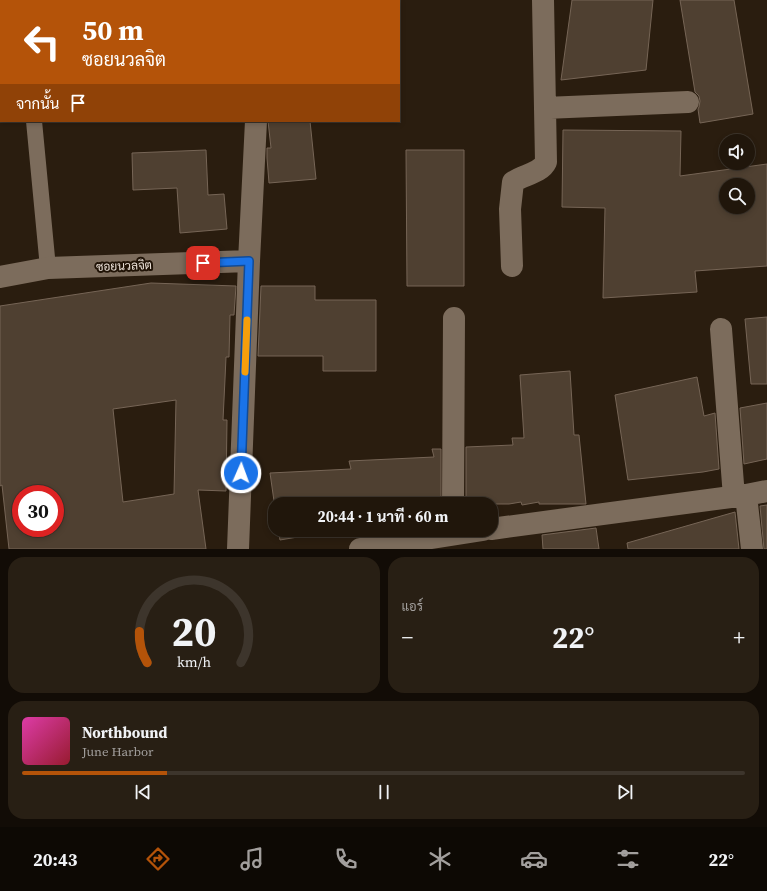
<!DOCTYPE html>
<html lang="th">
<meta charset="utf-8">
<style>
body{margin:0;font-family:"Source Serif 4",Sarabun,serif;background:#281f14;color:#f1f3f6;height:100vh;display:flex;flex-direction:column;font-size:15px;white-space:nowrap}
*{box-sizing:border-box;margin:0}
p{font-size:13px;color:#a29f9d}
.icon{flex:none;width:22px;height:22px;fill:none;stroke:currentColor;stroke-width:2;stroke-linecap:round;stroke-linejoin:round}
.map{position:relative;height:549px;overflow:hidden}
.drawer{display:flex;flex-direction:column;gap:8px;padding:8px;background:#120c06;flex:1}
.drawer>*{flex:none}
.top-card{position:absolute;left:0px;top:0px;width:400px;height:122px;box-shadow:0 2px 6px #0003,0 0 0 1px #3d352c;background:#b45309;color:#fff;overflow:hidden}
.fabs{position:absolute;left:719px;top:134px;display:grid;gap:8px}
.fabs a{display:grid;place-items:center;width:36px;height:36px;border-radius:50%;background:#20160b;box-shadow:0 2px 6px #0003,0 0 0 1px #3d352c;font-size:20px}
.speed{position:absolute;left:12px;top:485px;display:flex;gap:8px;font-size:20px;font-weight:700;text-align:center}
.speed>*{display:grid;place-content:center;width:52px;height:52px;border-radius:50%;background:#20160b;box-shadow:0 2px 6px #0003,0 0 0 1px #3d352c;line-height:1}
.speed .limit{border:6px solid #d22;background:#fff;color:#111}
.pin{position:absolute;display:grid;place-items:center;width:34px;height:34px;color:#fff;margin:-17px;border-radius:8px;box-shadow:0 2px 6px #0006}
.me{position:absolute;width:44px;margin:-22px;rotate:2deg;stroke-linejoin:round;filter:drop-shadow(0 0 3px #0008)}
.turn{display:flex;align-items:center;gap:14px;height:84px;padding:0 16px;font-size:18px}
.turn .icon{width:52px;height:52px;stroke-width:2.5}
.turn b{display:block;font-size:28px;line-height:34px}
.then{display:flex;align-items:center;height:38px;padding:0 16px;background:#0003;gap:8px;font-size:15px}
.big{font-size:30px;font-weight:700;line-height:1.1}
.drawer .tile{flex:1;display:flex;flex-direction:column;justify-content:center;gap:6px;min-width:0;padding:0 14px;border-radius:16px;background:#281f14}
.drawer .dial{align-items:center;gap:0}
.dial svg{height:104px;overflow:visible;fill:none;stroke:#3d352c;stroke-width:7;stroke-linecap:round;text-anchor:middle}
.dial text{fill:#f1f3f6;stroke:none}
.song{display:flex;align-items:center;gap:12px}
.cover{width:48px;height:48px;border-radius:6px;background:linear-gradient(135deg,hsl(320 70% 55%),hsl(350 70% 35%))}
.played{height:4px;border-radius:2px;background:linear-gradient(90deg,#b45309 20%,#3d352c 20%)}
.keys{display:flex;justify-content:space-around;direction:ltr}
.heat{display:flex;justify-content:space-between;align-items:center;font-size:22px;direction:ltr}
.drawer .tiles{flex:1;display:grid;gap:8px;grid-template-columns:1fr 1fr}
.tile:last-child{grid-column:span 2}
.trip{position:absolute;left:268px;top:497px;width:230px;height:40px;border-radius:16px;background:#20160b;box-shadow:0 2px 6px #0003,0 0 0 1px #3d352c;font-weight:700;line-height:40px;text-align:center}
.tabs{display:flex;height:64px;justify-content:space-around;align-items:center;background:#0d0904;color:#a29f9d}
.tabs .icon{width:28px;height:28px}
.tabs .selected{color:#b45309}
.tabs b{font-size:18px;color:#f1f3f6}
.map>svg:first-child{display:block}
.building{fill:#4f4031;stroke:#766556;fill-rule:evenodd}
.lines{fill:none;stroke-linecap:round;stroke-linejoin:round}
.service{stroke:#7c6c5c;stroke-width:16}
.minor{stroke:#7c6c5c;stroke-width:22}
.route-casing{stroke:#114b97;stroke-width:10}
.route{stroke:#1a73e8;stroke-width:7}
.slow{stroke:#f59e0b;stroke-width:7}
.labels{text-anchor:middle;dominant-baseline:central;stroke-width:4;stroke-linejoin:round;paint-order:stroke}
.street-label{font-size:12px;fill:#eee4db;stroke:#201306}
</style>
<div class="map">
<svg width="767" height="549" viewBox="0 0 767 549">
<rect width="100%" height="100%" fill="#2a1d0f"/>
<path class="building" d="M572,0h81l-7,70 -85,10z
M680,0h54l19,114 -53,9 -2,-14 1,-2 1,-6 -1,-5 -4,-4z
M268,121h42l6,58 -47,4 -2,-25v-10h4z
M563,130l118,1 -1,45 87,-12v102l-72,5 2,21 -94,6 2,-90 -43,-1zM726,185h22v22h-22z
M206,150l2,45 16,-1 3,35 -47,4 -3,-45 -44,2 -1,-37z
M406,150h58v136h-57z
M151,283l85,3 -2,29h-4l-1,42h-3l-1,22 -2,41h4l-1,71 -28,-1 8,59h-197l-7,-64 -2,1v-180zM176,400l-2,94 -51,8 -10,-93zM21,494h34v34h-34z
M261,286h54v14h61v71h-53v-15h-65z
M767,317v67h-16l-6,-65z
M570,371l4,64h5l7,69h-47v-2l-17,3 -1,-3 -12,2h-43v-57l47,-2 -1,-7h12l-4,-63z
M697,377l7,39 11,-3 4,56 -16,3 -75,8 -13,-85z
M767,403v56l-23,5 -4,-56z
M432,449h9v55h-166v4l-5,-35 81,-4 -2,-8 85,-4z
M767,505v44h-3l-4,-43z
M735,512l4,37h-111l-1,-6z
M596,528l3,21h-56l-1,-14z
M278,530h61l-59,10z"/>
<g class="lines">
<path class="service" d="M34,121l14,147"/>
<path class="minor" d="M258,1v-1
M545,108l143,-6
M512,266l-2,-57 3,-27c10,-7 28,-9 33,-20l-3,-162
M0,277l48,-9 201,-7
M721,329l13,168
M746,495l6,54
M453,504l1,-186
M491,529l255,-34 21,-4
M238,549l11,-288 7,-140
M360,549l123,-19"/>
</g>
<g class="lines">
<g class="route-casing">
<path id="route" d="M203,263l46,-2 -8,212"/>
</g>
<use href="#route" class="route"/>
<path class="slow" d="M245,372l2,-52"/>
</g>
<g class="labels">
<g class="street-label">
<text transform="translate(124 266) rotate(-2)">ซอยนวลจิต</text>
</g>
</g>
</svg>
<div class="fabs">
<a><svg class="icon" aria-label="sound" viewBox="0 0 24 24"><path d="M4 9h4l5-4v14l-5-4H4zM17 9q2 3 0 6"/></svg></a>
<a><svg class="icon" aria-label="search" viewBox="0 0 24 24"><circle cx="10" cy="10" r="6"/><path d="M15 15l6 6"/></svg></a>
</div>
<div class="speed"><div class="limit">30</div></div>
<div class="pin" style="left:203px;top:263px;background:#d93025"><svg class="icon" aria-label="arrive" viewBox="0 0 24 24"><path d="M6 21V4h12l-3 4 3 4H6"/></svg></div>
<svg class="me" style="left:241px;top:473px" viewBox="-20 -20 40 40"><circle r="17" fill="#1a73e8" stroke="#fff" stroke-width="3"/><path d="M0-11L8 9 0 5-8 9z" fill="#fff"/></svg>
<div class="trip">20:44 · 1 นาที · 60 m</div>
<div class="top-card">
<div class="turn"><svg class="icon" aria-label="left" viewBox="0 0 24 24"><path d="M17 20v-9H6M10 6l-5 5 5 5"/></svg><div><b>50 m</b>ซอยนวลจิต</div></div>
<div class="then">จากนั้น<svg class="icon" aria-label="arrive" viewBox="0 0 24 24"><path d="M6 21V4h12l-3 4 3 4H6"/></svg></div>
</div>
</div>
<section class="drawer">
<div class="tiles">
<div class="tile dial"><svg viewBox="0 0 100 80">
<path d="M14 69A42 42 0 1 1 86 69"/>
<path d="M14 69A42 42 0 0 1 8 45" stroke="#b45309"/>
<text x="50" y="56" font-size="32" font-weight="700">20</text>
<text x="50" y="72" font-size="11">km/h</text>
</svg></div>
<div class="tile"><p>แอร์</p>
<div class="heat"><a>−</a><b class="big">22°</b><a>+</a></div>
</div>
<div class="tile">
<div class="song"><i class="cover"></i><div><b>Northbound</b><p>June Harbor</p></div></div>
<div class="played"></div>
<div class="keys"><svg class="icon" aria-label="previous" viewBox="0 0 24 24"><path d="M18 5L8 12l10 7zM5 5v14"/></svg><svg class="icon" aria-label="pause" viewBox="0 0 24 24"><path d="M8 5v14M16 5v14"/></svg><svg class="icon" aria-label="next" viewBox="0 0 24 24"><path d="M6 5l10 7-10 7zM19 5v14"/></svg></div>
</div>
</div>
</section>
<nav class="tabs">
<b>20:43</b>
<svg class="icon selected" aria-label="directions" viewBox="0 0 24 24"><path d="M12 3l9 9-9 9-9-9zM9 14v-3h6M13 9l2 2-2 2"/></svg>
<svg class="icon" aria-label="music" viewBox="0 0 24 24"><path d="M9 18V5l10-2v13"/><circle cx="6" cy="18" r="3"/><circle cx="16" cy="16" r="3"/></svg>
<svg class="icon" aria-label="phone" viewBox="0 0 24 24"><path d="M5 4h4l2 5-3 2q2 4 5 5l2-3 5 2v4C11 20 4 13 5 4z"/></svg>
<svg class="icon" aria-label="climate" viewBox="0 0 24 24"><path d="M12 3v18M4 7l16 10M4 17L20 7"/></svg>
<svg class="icon" aria-label="car" viewBox="0 0 24 24"><path d="M5 17H2v-5l4-1 3-4h7l3 4 3 1v5h-3M9 17h6M6 11h13"/><circle cx="7" cy="17" r="2"/><circle cx="17" cy="17" r="2"/></svg>
<svg class="icon" aria-label="filters" viewBox="0 0 24 24"><path d="M4 7h16M4 17h16"/><circle cx="9" cy="7" r="2"/><circle cx="15" cy="17" r="2"/></svg>
<b>22°</b>
</nav>
